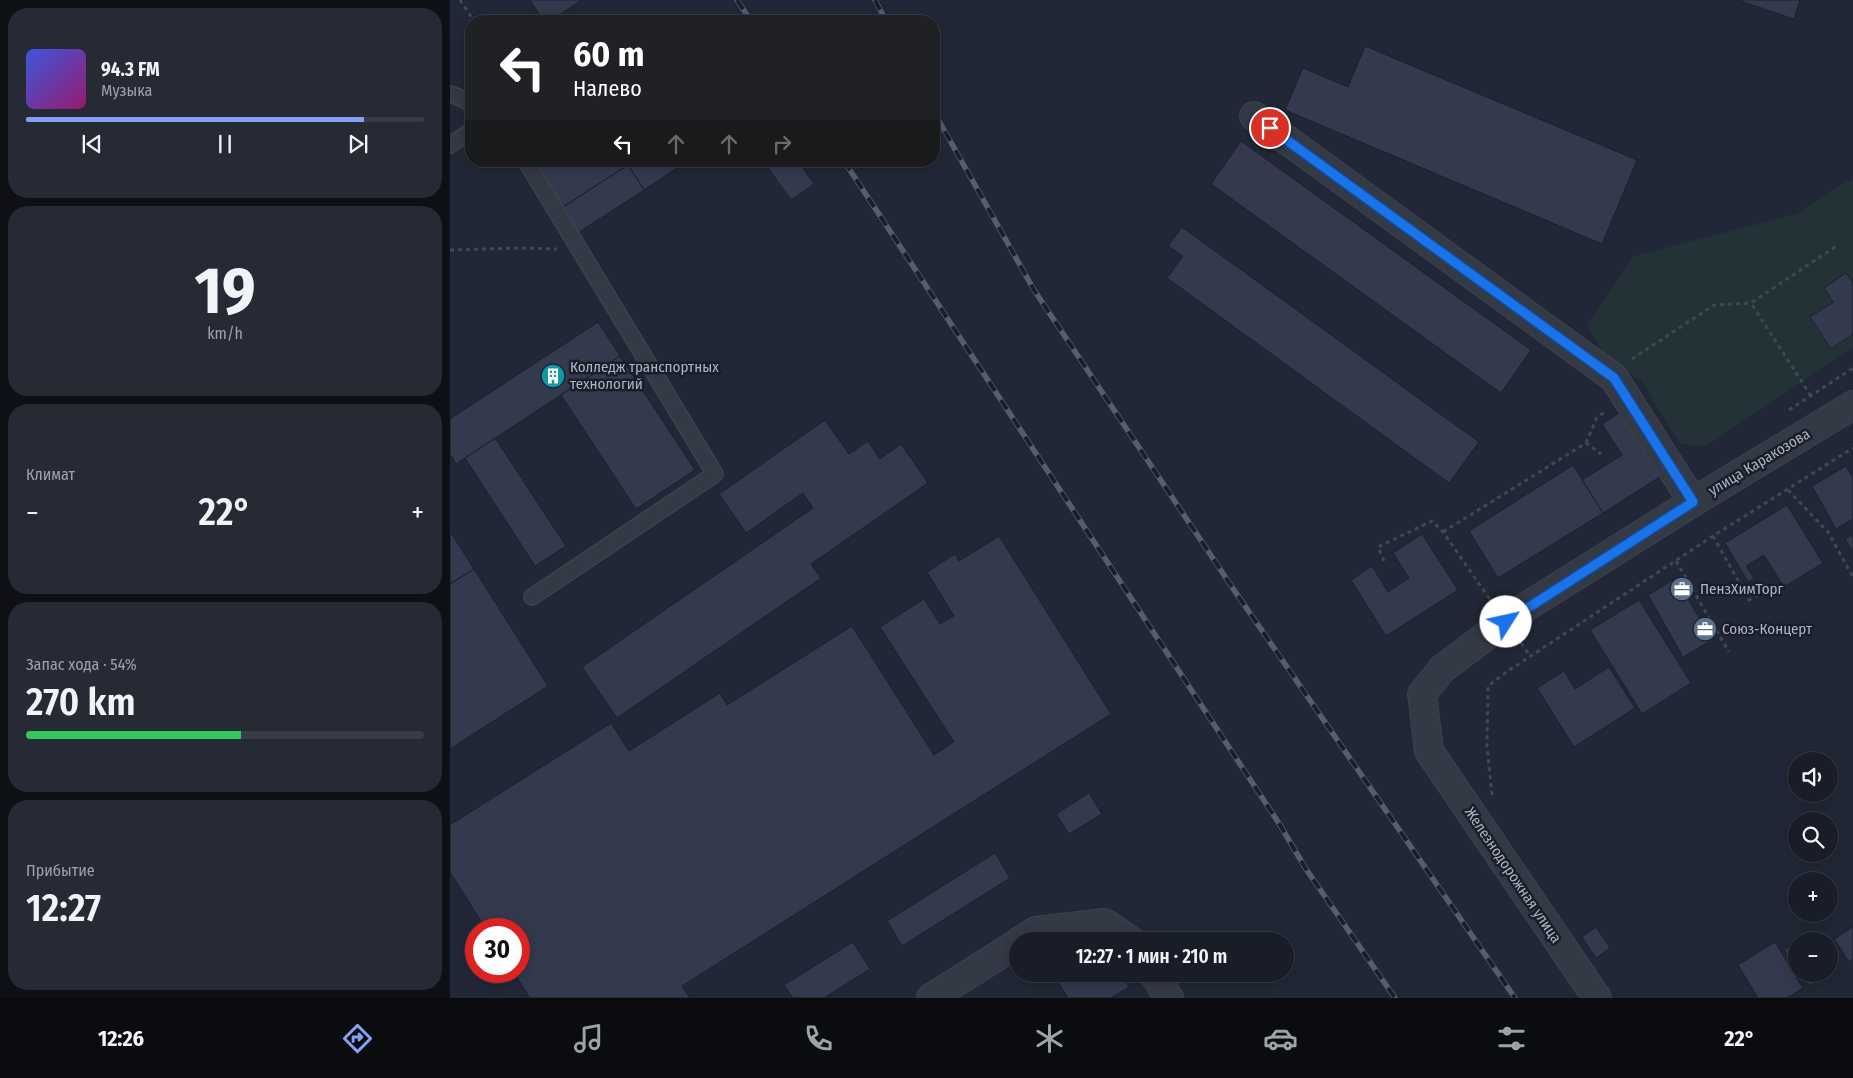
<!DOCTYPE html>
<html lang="ru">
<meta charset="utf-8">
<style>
body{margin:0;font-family:"Fira Sans Condensed",sans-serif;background:#262a34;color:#f1f3f6;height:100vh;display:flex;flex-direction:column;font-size:19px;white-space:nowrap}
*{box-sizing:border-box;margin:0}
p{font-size:16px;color:#9fa2a8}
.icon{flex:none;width:28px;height:28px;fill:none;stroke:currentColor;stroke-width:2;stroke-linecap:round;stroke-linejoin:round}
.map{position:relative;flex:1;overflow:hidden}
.side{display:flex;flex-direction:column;gap:8px;padding:8px;background:#0e1016;width:450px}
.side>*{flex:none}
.top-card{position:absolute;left:15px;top:15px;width:475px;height:152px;border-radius:20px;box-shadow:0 2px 12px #0003,0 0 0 1px #373b45;background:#202124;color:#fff;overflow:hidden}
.controls{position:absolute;left:1338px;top:752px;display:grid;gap:10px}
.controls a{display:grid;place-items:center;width:50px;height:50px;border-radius:50%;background:#191d28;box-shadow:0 2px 12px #0003,0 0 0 1px #373b45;font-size:25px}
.speed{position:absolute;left:15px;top:918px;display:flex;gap:10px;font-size:25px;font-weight:700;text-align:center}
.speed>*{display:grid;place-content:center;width:65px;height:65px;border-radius:50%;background:#191d28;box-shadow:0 2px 12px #0003,0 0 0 1px #373b45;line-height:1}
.speed .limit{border:8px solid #d22;background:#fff;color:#111}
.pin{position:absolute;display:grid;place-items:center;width:42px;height:42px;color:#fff;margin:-21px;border:2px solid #fff;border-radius:50%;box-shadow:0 1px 5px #0007}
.me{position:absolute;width:55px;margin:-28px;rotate:55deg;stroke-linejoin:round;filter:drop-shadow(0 0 4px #0008)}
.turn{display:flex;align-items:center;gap:18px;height:105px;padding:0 25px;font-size:22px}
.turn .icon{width:65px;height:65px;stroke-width:2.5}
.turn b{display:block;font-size:35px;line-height:42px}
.lanes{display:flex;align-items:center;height:48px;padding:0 25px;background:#0003;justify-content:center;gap:25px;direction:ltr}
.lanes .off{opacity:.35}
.big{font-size:38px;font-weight:600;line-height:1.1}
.side .tile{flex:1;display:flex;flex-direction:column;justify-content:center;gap:8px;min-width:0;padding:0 18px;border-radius:20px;background:#262a34}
.side .dial{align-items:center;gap:0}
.dial b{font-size:65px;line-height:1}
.song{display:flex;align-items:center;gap:15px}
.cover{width:60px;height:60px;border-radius:8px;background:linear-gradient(135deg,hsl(230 70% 55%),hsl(320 70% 35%))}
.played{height:5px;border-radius:2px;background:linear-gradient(90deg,#84a1f2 85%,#373b45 85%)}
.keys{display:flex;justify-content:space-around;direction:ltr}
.heat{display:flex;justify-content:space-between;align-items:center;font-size:28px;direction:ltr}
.charge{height:8px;border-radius:4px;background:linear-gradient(90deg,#34c759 54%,#373b45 0)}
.trip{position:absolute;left:559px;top:932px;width:285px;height:50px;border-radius:25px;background:#191d28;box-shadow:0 2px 12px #0003,0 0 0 1px #373b45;font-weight:600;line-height:50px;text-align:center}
.dock{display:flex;height:80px;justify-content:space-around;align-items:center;background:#0a0c10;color:#9fa2a8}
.dock .icon{width:35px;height:35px}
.dock .on{color:#84a1f2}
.dock b{font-size:22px;color:#f1f3f6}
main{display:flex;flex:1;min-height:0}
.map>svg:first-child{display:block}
.green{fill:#233237}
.building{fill:#333a4d;stroke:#1c202d}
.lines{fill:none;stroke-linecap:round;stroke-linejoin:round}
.lane-casing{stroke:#3d4250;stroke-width:18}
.street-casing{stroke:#3d4250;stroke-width:30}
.path{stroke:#3b4b4f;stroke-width:3;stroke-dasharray:4 4;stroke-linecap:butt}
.lane{stroke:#343946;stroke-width:15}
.street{stroke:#343946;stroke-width:28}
.rail-casing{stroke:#565d6d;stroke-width:5.5}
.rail{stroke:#1a1e2b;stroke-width:4;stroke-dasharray:11;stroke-linecap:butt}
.route-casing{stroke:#114b97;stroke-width:12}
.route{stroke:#1a73e8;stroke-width:9}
.labels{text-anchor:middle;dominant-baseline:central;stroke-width:5;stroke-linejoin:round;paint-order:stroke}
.poi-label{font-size:15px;fill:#aeb4c3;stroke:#1a1e2b;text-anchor:start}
.street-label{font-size:15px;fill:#aeb4c3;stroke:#1a1e2b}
</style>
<main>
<section class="side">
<div class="tile">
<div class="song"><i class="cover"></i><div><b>94.3 FM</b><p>Музыка</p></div></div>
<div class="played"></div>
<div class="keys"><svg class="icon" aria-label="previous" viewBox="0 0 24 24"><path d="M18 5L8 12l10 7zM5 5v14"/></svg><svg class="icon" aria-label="pause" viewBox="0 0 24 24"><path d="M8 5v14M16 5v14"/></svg><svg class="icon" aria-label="next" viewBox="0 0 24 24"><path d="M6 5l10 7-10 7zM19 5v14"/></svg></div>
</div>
<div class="tile dial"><b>19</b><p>km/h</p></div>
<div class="tile"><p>Климат</p>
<div class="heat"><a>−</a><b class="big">22°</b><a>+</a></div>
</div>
<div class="tile"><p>Запас хода · 54%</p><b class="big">270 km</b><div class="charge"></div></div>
<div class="tile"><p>Прибытие</p><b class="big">12:27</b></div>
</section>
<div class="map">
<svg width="1403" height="998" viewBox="0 0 1403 998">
<rect width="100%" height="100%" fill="#212736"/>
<path class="green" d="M1403,178v170l-147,98 -26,-2 -39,-64 -32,-18 -22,-37 47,-69 162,-42z"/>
<path class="building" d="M80,0h52l-32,21h-6z
M1287,0h63l-6,19z
M915,46l272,114 -35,84 -317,-134 18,-42 45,19z
M791,141l290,209 -30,43 -290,-209z
M88,161h88l2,4 -68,44 -29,-44z
M176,161h61l-43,29z
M313,161h35l16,23 -23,16z
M178,165l16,25 -68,44 -16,-25z
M732,227l297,215 -30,41 -282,-205 16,-22 -15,-10z
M1396,273l7,10v51l-22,15 -21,-32 23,-15 -9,-14z
M148,322l22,34 -164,108 -6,-10v-35z
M170,356l75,114 -59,39 -75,-114z
M1174,410l42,63 -63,40 -21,-33 40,-25 -20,-31z
M375,420l24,34 19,-13 12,18 21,-15 27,39 -117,81 10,14 -204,140 -35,-51 231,-159 -10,-15 -57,40 -27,-39z
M45,438l71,108 -31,20 -70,-108z
M1123,465l30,48 -105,65 -29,-47z
M1396,466l7,12v41l-17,10 -24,-43z
M1337,505l36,58 -39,24 -20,-32 -18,11 8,12 -6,4 -23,-39z
M0,531l24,38 -24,15z
M972,534l36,56 -72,46 -35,-56 21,-14 16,26 21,-14 -16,-25z
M1403,535v17l-8,-13z
M549,536l112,178 -429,272 8,12h-160l-17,-27h6v-42h-33l-36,-57v-47l161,-102 18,28 91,-58 7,12 125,-79 82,129 20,-13 -74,-115 44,-28 16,25 14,-8 -27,-44 28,-18 4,7z
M24,569l74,117 -98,63v-165z
M1226,578l36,62 -29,17 -35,-62z
M1189,600l52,83 -49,31 -52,-84z
M1159,667l26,41 -61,39 -37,-59 27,-17 11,18z
M639,793l13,21 -33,20 -13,-20z
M545,853l15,25 -108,68 -15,-25z
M1146,927l14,21 -14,10 -14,-21z
M1403,927v32l-4,3 -15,-23z
M1355,935l5,6h-14v26l-12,-17z
M403,942l17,27 -46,29h-31l-9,-13z
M1325,942l28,46 -16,10h-29l-20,-33z
M608,974h63l8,13 -18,11h-43l-14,-22z
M1351,974h27l-18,12z"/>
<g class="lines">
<g class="lane-casing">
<path id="lane" d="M0,94l11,4 10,6
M0,145l21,-14
M76,161l189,313 -183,123"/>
</g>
<g class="street-casing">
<path id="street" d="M804,116l360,262 79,124
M570,941l16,-10 69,-8 26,18
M704,974l15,24
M481,998l87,-55
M1147,998l-168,-247 -7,-57 20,-25 76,-57 175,-110 160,-97"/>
</g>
<path class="path" d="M10,0l14,21
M0,250l70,-2 37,1
M1182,359l82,-54 37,-2
M1361,396l-60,-93 87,-58
M1339,410l64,-42
M1136,443l11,-26 8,-5
M1338,490l40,42 25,45
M993,532l143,-89 15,11
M1263,536l36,64 16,-10
M934,561l-6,-14 54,-26 11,11 48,69
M1226,561l53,91
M1071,643l9,13
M1042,795l-5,-49 1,-60 20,-15 205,-135 140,-88"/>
<use href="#lane" class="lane"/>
<use href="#street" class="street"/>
<g class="rail-casing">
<path id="rail" d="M287,0l14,21
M425,0l11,21
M484,112l100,178 200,300 281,408
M394,161l436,664 26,44 89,129"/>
</g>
<use href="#rail" class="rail"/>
</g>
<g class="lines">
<g class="route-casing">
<path id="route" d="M820,128l344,250 79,124 -187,120"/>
</g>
<use href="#route" class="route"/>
</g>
<defs>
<g id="building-disc" transform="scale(1.25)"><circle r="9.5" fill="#0f9aa8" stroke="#1a1e2b"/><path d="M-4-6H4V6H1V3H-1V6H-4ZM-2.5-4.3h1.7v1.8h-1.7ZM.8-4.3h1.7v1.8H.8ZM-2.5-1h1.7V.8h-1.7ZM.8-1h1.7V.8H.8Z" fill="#fff"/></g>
<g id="office-disc" transform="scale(1.25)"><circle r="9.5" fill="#5c6f8a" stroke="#1a1e2b"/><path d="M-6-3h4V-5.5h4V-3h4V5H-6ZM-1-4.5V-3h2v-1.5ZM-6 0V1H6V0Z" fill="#fff"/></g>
</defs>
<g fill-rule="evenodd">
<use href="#building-disc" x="103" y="376"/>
<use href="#office-disc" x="1232" y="589"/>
<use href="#office-disc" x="1255" y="629"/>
</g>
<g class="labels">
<g class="poi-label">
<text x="120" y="367">Колледж транспортных<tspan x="120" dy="17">технологий</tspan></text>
<text x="1250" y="589">ПензХимТорг</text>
<text x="1272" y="629">Союз-Концерт</text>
</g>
<g class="street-label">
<text transform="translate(1309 462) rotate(-31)">улица Каракозова</text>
<text transform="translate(1063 875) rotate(56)">Железнодорожная улица</text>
</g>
</g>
</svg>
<div class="controls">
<a><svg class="icon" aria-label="sound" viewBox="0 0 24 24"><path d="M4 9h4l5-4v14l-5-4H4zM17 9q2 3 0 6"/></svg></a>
<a><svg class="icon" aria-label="search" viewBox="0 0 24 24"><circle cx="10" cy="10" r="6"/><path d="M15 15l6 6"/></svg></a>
<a>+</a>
<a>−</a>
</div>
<div class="speed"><div class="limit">30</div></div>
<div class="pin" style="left:820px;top:128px;background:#d93025"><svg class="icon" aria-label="arrive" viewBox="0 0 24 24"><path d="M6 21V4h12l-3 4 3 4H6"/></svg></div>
<svg class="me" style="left:1056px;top:622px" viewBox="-20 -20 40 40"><circle r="19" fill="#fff"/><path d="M0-13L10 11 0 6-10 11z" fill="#1a73e8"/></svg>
<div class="trip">12:27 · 1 мин · 210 m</div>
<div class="top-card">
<div class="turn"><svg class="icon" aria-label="left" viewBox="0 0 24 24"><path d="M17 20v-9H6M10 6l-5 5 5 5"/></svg><div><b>60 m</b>Налево</div></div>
<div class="lanes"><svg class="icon" aria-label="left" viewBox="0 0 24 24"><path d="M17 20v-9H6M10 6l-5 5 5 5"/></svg><svg class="icon off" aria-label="ahead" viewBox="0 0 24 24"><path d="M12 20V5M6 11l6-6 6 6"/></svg><svg class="icon off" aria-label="ahead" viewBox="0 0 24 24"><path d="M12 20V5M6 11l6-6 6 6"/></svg><svg class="icon off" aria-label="right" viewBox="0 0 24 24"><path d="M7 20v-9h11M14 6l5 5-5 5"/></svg></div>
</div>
</div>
</main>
<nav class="dock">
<b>12:26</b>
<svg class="icon on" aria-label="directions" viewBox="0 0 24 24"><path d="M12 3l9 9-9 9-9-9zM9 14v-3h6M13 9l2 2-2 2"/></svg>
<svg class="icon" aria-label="music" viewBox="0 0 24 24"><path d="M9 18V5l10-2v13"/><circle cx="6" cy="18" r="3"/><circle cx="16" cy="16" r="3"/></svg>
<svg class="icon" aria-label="phone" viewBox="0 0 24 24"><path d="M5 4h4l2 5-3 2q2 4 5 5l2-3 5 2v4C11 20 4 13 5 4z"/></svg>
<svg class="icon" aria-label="climate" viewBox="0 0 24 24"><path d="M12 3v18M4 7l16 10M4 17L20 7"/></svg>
<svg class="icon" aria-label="car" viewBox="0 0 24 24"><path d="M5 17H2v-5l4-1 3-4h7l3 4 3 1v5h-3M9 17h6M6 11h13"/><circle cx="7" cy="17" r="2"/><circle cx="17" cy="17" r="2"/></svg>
<svg class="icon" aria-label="filters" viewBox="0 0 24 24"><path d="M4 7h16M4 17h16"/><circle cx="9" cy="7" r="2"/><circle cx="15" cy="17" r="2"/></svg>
<b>22°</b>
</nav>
